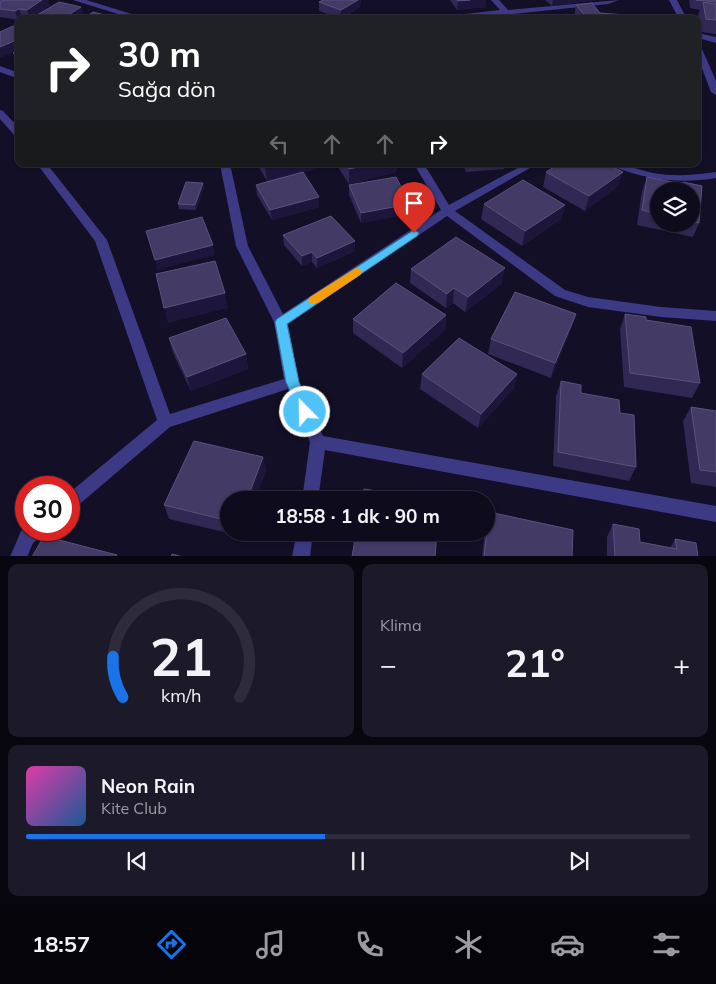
<!DOCTYPE html>
<html lang="tr">
<meta charset="utf-8">
<style>
body{margin:0;font-family:Mulish,sans-serif;background:#1c1929;color:#f1f3f6;height:100vh;display:flex;flex-direction:column;font-size:19px;white-space:nowrap}
*{box-sizing:border-box;margin:0}
p{font-size:16px;color:#9b9ba3}
.icon{flex:none;width:28px;height:28px;fill:none;stroke:currentColor;stroke-width:2;stroke-linecap:round;stroke-linejoin:round}
.map{position:relative;height:556px;overflow:hidden}
.details{display:flex;flex-direction:column;gap:8px;padding:8px;background:#08060f;flex:1}
.details>*{flex:none}
.guide{position:absolute;left:15px;top:15px;width:686px;height:152px;border-radius:10px;box-shadow:0 1px 4px #0004,0 0 0 1px #2e2b3b;background:#202124;color:#fff;overflow:hidden}
.tools{position:absolute;left:650px;top:182px;display:grid;gap:10px}
.tools a{display:grid;place-items:center;width:50px;height:50px;border-radius:50%;background:#0e0b1c;box-shadow:0 1px 4px #0004,0 0 0 1px #2e2b3b;font-size:25px}
.speed{position:absolute;left:15px;top:476px;display:flex;gap:10px;font-size:25px;font-weight:700;text-align:center}
.speed>*{display:grid;place-content:center;width:65px;height:65px;border-radius:50%;background:#0e0b1c;box-shadow:0 1px 4px #0004,0 0 0 1px #2e2b3b;line-height:1}
.speed .limit{border:8px solid #d22;background:#fff;color:#111}
.pin{position:absolute;display:grid;place-items:center;width:42px;height:42px;color:#fff;margin:-51px -21px;border-radius:50% 50% 50% 0;rotate:-45deg;box-shadow:0 0 5px #0007}
.pin .icon{rotate:45deg}
.me{position:absolute;width:55px;margin:-28px;rotate:337deg;stroke-linejoin:round;filter:drop-shadow(0 0 4px #0008)}
.turn{display:flex;align-items:center;gap:18px;height:105px;padding:0 20px;font-size:22px}
.turn .icon{width:65px;height:65px;stroke-width:2.5}
.turn b{display:block;font-size:35px;line-height:42px}
.lanes{display:flex;align-items:center;height:48px;padding:0 20px;background:#0003;justify-content:center;gap:25px;direction:ltr}
.lanes .off{opacity:.35}
.big{font-size:38px;font-weight:700;line-height:1.1}
.details .card{flex:1;display:flex;flex-direction:column;justify-content:center;gap:8px;min-width:0;padding:0 18px;border-radius:10px;background:#1c1929}
.details .dial{align-items:center;gap:0}
.dial svg{height:130px;overflow:visible;fill:none;stroke:#2e2b3b;stroke-width:7;stroke-linecap:round;text-anchor:middle}
.dial text{fill:#f1f3f6;stroke:none}
.song{display:flex;align-items:center;gap:15px}
.cover{width:60px;height:60px;border-radius:8px;background:linear-gradient(135deg,hsl(320 70% 55%),hsl(210 70% 35%))}
.played{height:5px;border-radius:2px;background:linear-gradient(90deg,#1a73e8 45%,#2e2b3b 45%)}
.keys{display:flex;justify-content:space-around;direction:ltr}
.heat{display:flex;justify-content:space-between;align-items:center;font-size:28px;direction:ltr}
.details .tiles{flex:1;display:grid;gap:8px;grid-template-columns:1fr 1fr}
.card:last-child{grid-column:span 2}
.trip{position:absolute;left:220px;top:491px;width:275px;height:50px;border-radius:25px;background:#0e0b1c;box-shadow:0 1px 4px #0004,0 0 0 1px #2e2b3b;font-weight:700;line-height:50px;text-align:center}
.dock{display:flex;height:80px;justify-content:space-around;align-items:center;background:#06040b;color:#9b9ba3}
.dock .icon{width:35px;height:35px}
.dock .on{color:#1a73e8}
.dock b{font-size:22px;color:#f1f3f6}
.map>svg:first-child{display:block}
.lines{fill:none;stroke-linecap:round;stroke-linejoin:round}
.street{fill:#3d3a85;fill-rule:evenodd}
.wall{fill:#312854;fill-rule:evenodd}
.shaded-wall{fill:#1d163a}
.building{fill:#433a66;stroke:#5a527e}
.route{fill:#4fc3f7;stroke:#337fa1}
.slow{fill:#f59e0b}
</style>
<div class="map">
<svg width="716" height="557" viewBox="0 0 716 557">
<rect width="100%" height="100%" fill="#130f26"/>
<g class="lines">
<path class="street" d="M0,0h6l-6,3z
M73,0h13l62,19h-14z
M491,0h8l9,10 111,-10 -11,4 -95,10 2,3 -1,2h-6l-4,-4 -39,4h-31l4,-2 62,-7z
M669,0h8l10,19h-8z
M698,33l18,4v6l-18,-5z
M698,46l4,3 14,32v14l-5,-3 -13,-34z
M0,66l19,7v6l-19,-7z
M0,110l3,1 16,17v9l-4,-1 -15,-17z
M37,164h10l60,76 63,174 114,-35 -10,-57 -38,-76 -16,-82h10l18,82 35,68 158,-104 -27,-46h10l25,41 76,-41h12l-82,47 110,79 23,7 73,10 55,4v10l-55,-4 -73,-10 -33,-11 -108,-80 -159,108 11,58 24,54 393,70v16l-391,-72 -7,50h-16l8,-58 -22,-53 -118,38 -95,81 -6,2v-17l88,-73 -62,-179z
M611,164c15,0 27,6 42,9 21,4 42,2 63,-1v6c-37,6 -69,2 -104,-12z
M26,527v3h18l-2,6 -9,7 -6,14h-17l11,-26z
M297,532h16l-3,25h-18z"/>
</g>
<path class="wall" d="M323,0h38l-1,7 -19,12 -22,-8v-9z
M450,0h36v7l-29,3z
M545,0h49l-42,6z
M689,0h27v34l-15,-2 -3,-17 2,-5 -10,-2z
M0,3l50,2 -19,14 -9,-1 -4,2 -18,-3z
M576,5l24,8 26,6h-51l-1,-2z
M19,50v14l-3,-2 -3,-9z
M257,164h59v5l-13,3 16,25v10l-47,13 -15,-25 -1,-10 11,-4z
M336,164h61l-1,8 -47,12z
M451,164h54l-1,5 -38,3 -2,-5 -11,1z
M546,172h77l-5,14 -33,25 -42,-24z
M647,177l35,7 1,-2 19,4 -3,37 -6,14 -56,-12 5,-34zM659,191h32v33h-32z
M203,183l1,5 -8,22 -17,-1 -1,-5z
M349,185l60,29 -48,9 -12,-28z
M484,204l81,1 -4,14 -39,27 -41,-27z
M283,235l72,16 -38,17 -5,-6 -10,4 -18,-21z
M411,269l91,14 -37,29 -12,-9 -7,5 -36,-25z
M576,314l-5,15 -20,49 -63,-24 3,-15z
M625,314l21,6 54,63 -8,15 -68,-11 -4,-58z
M446,315l-1,15 -43,38 -49,-35v-14z
M169,338l77,16 2,15 -57,22 -18,-38z
M422,374h95l-3,14 -36,40 -58,-39z
M561,381l20,12 39,20 16,54 -7,14 -76,-15 3,-70z
M691,407l25,4v76l-25,-4 -8,-62z
M263,457l3,14 -11,29h-26v32h13l-1,4 -72,-17 -5,-14z
M489,512l83,45h-90l3,-25h1v-8z
M613,524l27,18 30,6 5,-9 23,18h-91v-20z"/>
<path class="shaded-wall" d="M42,0h6l2,5 -20,14 -3,-9z
M358,0h3l-1,7 -19,12v-9z
M470,0h16v7l-29,3 1,-9z
M553,0h41l-42,6z
M81,7l3,9 -5,3h-17z
M19,9l3,9 -3,1 -1,1 -3,-9z
M19,39v11l-19,8v-11z
M278,164h38v5l-49,12 -2,-14z
M372,164h25l-1,8 -47,12v-15z
M623,172l-5,14 -33,25 4,-15z
M203,183l1,5 -8,22 -1,-5z
M319,197v10l-47,13 -2,-10z
M410,204l-1,10 -48,9v-10z
M565,205l-4,14 -39,27 3,-15z
M355,241v10l-38,17v-10z
M213,245l2,10 -58,15 -2,-10z
M312,252v10l-10,4v-10z
M505,268l-3,15 -37,29 3,-15z
M454,288l-1,15 -7,5 1,-14z
M225,293l3,15 -60,15 -4,-15z
M576,314l-5,15 -20,49 4,-15z
M446,315l-1,15 -43,38 1,-15z
M246,354l2,15 -57,22 -4,-14z
M517,374l-3,14 -36,40 3,-14z
M263,457l3,14 -11,29h-8z"/>
<path class="building" d="M4,0h38l-15,10 -8,-1 -4,2 -15,-2v-6z
M323,0h35l-17,10 -22,-8z
M457,0h13l-12,1z
M696,0h20v2z
M59,2l22,5 -19,12h-26l-4,-1z
M703,2l13,2v16l-10,-1z
M592,3l8,10 26,2v4h-42l3,-1 -11,-13z
M93,12l24,6 -1,1h-33z
M13,26l6,2v11l-19,8v-15z
M19,50v6l-6,-3z
M263,164h15l-13,3z
M345,164h27l-23,5z
M559,164h48l16,8 -34,24 -43,-24z
M303,172l16,25 -49,13 -14,-25z
M396,177l14,27 -49,9 -12,-28z
M647,177l36,7v-2l19,4 -3,37 -8,-2v-30h-32v23l-17,-4z
M523,180l42,25 -40,26 -41,-27z
M186,182l17,1 -8,22 -17,-1z
M331,216l24,25 -38,17 -5,-6 -10,4 -19,-21z
M202,217l11,28 -58,15 -9,-29z
M456,237l49,31 -37,29 -14,-9 -7,6 -36,-25z
M215,261l10,32 -61,15 -8,-34z
M396,283l50,32 -43,38 -50,-34z
M515,292l61,22 -21,49 -64,-24z
M625,314l21,3v3l45,7 9,56 -70,-10z
M226,318l20,36 -59,23 -18,-39z
M459,338l58,36 -36,40 -59,-40z
M561,381l20,4v8l38,7 1,13 14,2 2,52 -78,-15z
M691,407l25,4v61l-16,-2z
M194,441l69,16 -16,43h-18v21l-65,-16z
M364,489l24,4v3l23,4h-49z
M489,512l84,18 -1,27h-88z
M613,524l26,5 1,13 37,7 -2,-10 21,4 2,14h-83z
M356,532h81l-2,25h-83z
M44,536l73,19 -1,2h-84z
M172,554l11,3h-12z"/>
<path class="route" d="M414,230l5,3 -2,3 -130,88 12,58 13,30 -2,4 -5,1 -4,-1 -15,-34 -11,-60 2,-3z"/>
<path class="slow" d="M356,268l4,1 2,3 -2,3 -42,28h-8l-2,-3 2,-3z"/>
</svg>
<div class="tools">
<a><svg class="icon" aria-label="layers" viewBox="0 0 24 24"><path d="M12 4l9 5-9 5-9-5zM3 14l9 5 9-5"/></svg></a>
</div>
<div class="speed"><div class="limit">30</div></div>
<div class="pin" style="left:414px;top:233px;background:#d93025"><svg class="icon" aria-label="arrive" viewBox="0 0 24 24"><path d="M6 21V4h12l-3 4 3 4H6"/></svg></div>
<svg class="me" style="left:305px;top:412px" viewBox="-20 -20 40 40"><circle r="17" fill="#4fc3f7" stroke="#fff" stroke-width="3"/><path d="M0-11L8 9 0 5-8 9z" fill="#fff"/></svg>
<div class="trip">18:58 · 1 dk · 90 m</div>
<div class="guide">
<div class="turn"><svg class="icon" aria-label="right" viewBox="0 0 24 24"><path d="M7 20v-9h11M14 6l5 5-5 5"/></svg><div><b>30 m</b>Sağa dön</div></div>
<div class="lanes"><svg class="icon off" aria-label="left" viewBox="0 0 24 24"><path d="M17 20v-9H6M10 6l-5 5 5 5"/></svg><svg class="icon off" aria-label="ahead" viewBox="0 0 24 24"><path d="M12 20V5M6 11l6-6 6 6"/></svg><svg class="icon off" aria-label="ahead" viewBox="0 0 24 24"><path d="M12 20V5M6 11l6-6 6 6"/></svg><svg class="icon" aria-label="right" viewBox="0 0 24 24"><path d="M7 20v-9h11M14 6l5 5-5 5"/></svg></div>
</div>
</div>
<section class="details">
<div class="tiles">
<div class="card dial"><svg viewBox="0 0 100 80">
<path d="M14 69A42 42 0 1 1 86 69"/>
<path d="M14 69A42 42 0 0 1 8 44" stroke="#1a73e8"/>
<text x="50" y="56" font-size="32" font-weight="700">21</text>
<text x="50" y="72" font-size="11">km/h</text>
</svg></div>
<div class="card"><p>Klima</p>
<div class="heat"><a>−</a><b class="big">21°</b><a>+</a></div>
</div>
<div class="card">
<div class="song"><i class="cover"></i><div><b>Neon Rain</b><p>Kite Club</p></div></div>
<div class="played"></div>
<div class="keys"><svg class="icon" aria-label="previous" viewBox="0 0 24 24"><path d="M18 5L8 12l10 7zM5 5v14"/></svg><svg class="icon" aria-label="pause" viewBox="0 0 24 24"><path d="M8 5v14M16 5v14"/></svg><svg class="icon" aria-label="next" viewBox="0 0 24 24"><path d="M6 5l10 7-10 7zM19 5v14"/></svg></div>
</div>
</div>
</section>
<nav class="dock">
<b>18:57</b>
<svg class="icon on" aria-label="directions" viewBox="0 0 24 24"><path d="M12 3l9 9-9 9-9-9zM9 14v-3h6M13 9l2 2-2 2"/></svg>
<svg class="icon" aria-label="music" viewBox="0 0 24 24"><path d="M9 18V5l10-2v13"/><circle cx="6" cy="18" r="3"/><circle cx="16" cy="16" r="3"/></svg>
<svg class="icon" aria-label="phone" viewBox="0 0 24 24"><path d="M5 4h4l2 5-3 2q2 4 5 5l2-3 5 2v4C11 20 4 13 5 4z"/></svg>
<svg class="icon" aria-label="climate" viewBox="0 0 24 24"><path d="M12 3v18M4 7l16 10M4 17L20 7"/></svg>
<svg class="icon" aria-label="car" viewBox="0 0 24 24"><path d="M5 17H2v-5l4-1 3-4h7l3 4 3 1v5h-3M9 17h6M6 11h13"/><circle cx="7" cy="17" r="2"/><circle cx="17" cy="17" r="2"/></svg>
<svg class="icon" aria-label="filters" viewBox="0 0 24 24"><path d="M4 7h16M4 17h16"/><circle cx="9" cy="7" r="2"/><circle cx="15" cy="17" r="2"/></svg>
</nav>
